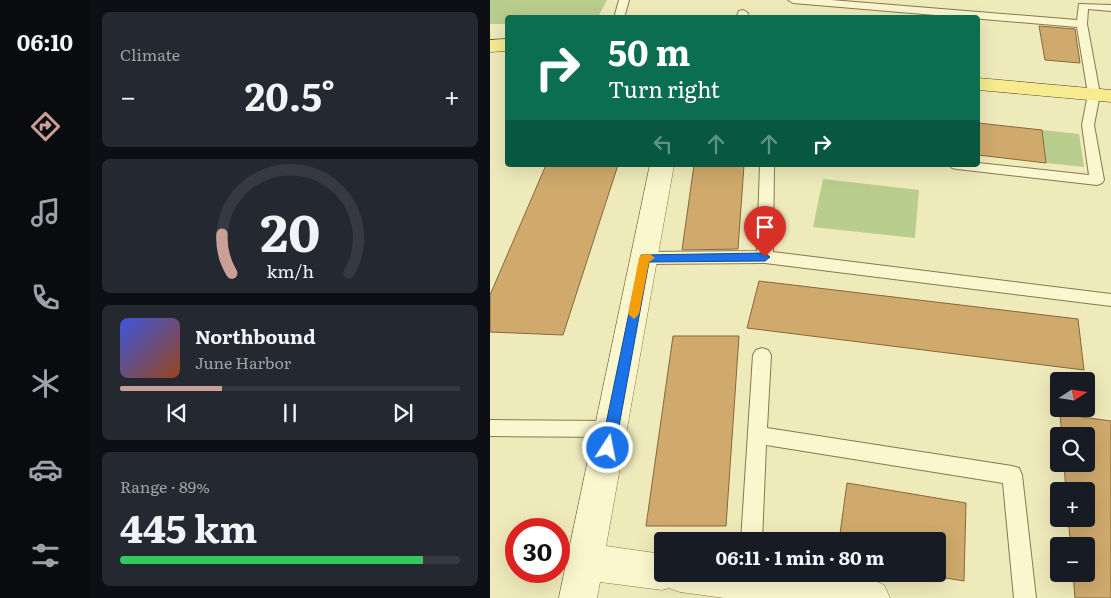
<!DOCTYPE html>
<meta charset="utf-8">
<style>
body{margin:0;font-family:Literata,serif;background:#242831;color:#f1f3f6;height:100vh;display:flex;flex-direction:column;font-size:19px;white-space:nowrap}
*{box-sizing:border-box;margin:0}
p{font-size:16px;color:#9ea1a6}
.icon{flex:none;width:28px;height:28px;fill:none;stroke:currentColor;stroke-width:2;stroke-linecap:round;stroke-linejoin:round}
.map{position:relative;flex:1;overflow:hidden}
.drawer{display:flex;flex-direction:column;gap:12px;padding:12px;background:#0d0f14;width:400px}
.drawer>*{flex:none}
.top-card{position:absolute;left:15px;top:15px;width:475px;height:152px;border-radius:5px;box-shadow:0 5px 20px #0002;background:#0b6e4f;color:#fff;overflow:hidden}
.needle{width:32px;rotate:78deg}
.controls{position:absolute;left:560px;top:372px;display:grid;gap:10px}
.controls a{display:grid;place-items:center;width:45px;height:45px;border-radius:5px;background:#171b24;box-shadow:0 5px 20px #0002;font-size:25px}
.speed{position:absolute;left:15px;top:518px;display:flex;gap:10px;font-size:25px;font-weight:700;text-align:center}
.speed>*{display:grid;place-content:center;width:65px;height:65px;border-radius:50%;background:#171b24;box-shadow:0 5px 20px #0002;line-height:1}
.speed .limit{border:8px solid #d22;background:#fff;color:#111}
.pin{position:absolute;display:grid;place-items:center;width:42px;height:42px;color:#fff;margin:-51px -21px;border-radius:50% 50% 50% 0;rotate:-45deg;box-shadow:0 0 5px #0007}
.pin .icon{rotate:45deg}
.me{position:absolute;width:55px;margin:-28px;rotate:11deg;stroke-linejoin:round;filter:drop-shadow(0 0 4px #0008)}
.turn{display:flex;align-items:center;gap:18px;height:105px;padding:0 20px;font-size:22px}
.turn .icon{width:65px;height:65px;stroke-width:2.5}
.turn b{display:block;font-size:35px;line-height:42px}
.lanes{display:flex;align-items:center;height:48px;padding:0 20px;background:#0003;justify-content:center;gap:25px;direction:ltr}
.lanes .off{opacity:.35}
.big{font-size:38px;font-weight:700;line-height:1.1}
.drawer .widget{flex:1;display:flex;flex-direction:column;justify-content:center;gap:8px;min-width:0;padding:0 18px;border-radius:8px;background:#242831}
.drawer .dial{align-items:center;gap:0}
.dial svg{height:130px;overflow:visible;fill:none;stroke:#363941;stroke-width:7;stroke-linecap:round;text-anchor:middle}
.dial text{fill:#f1f3f6;stroke:none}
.song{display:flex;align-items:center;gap:15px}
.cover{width:60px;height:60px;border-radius:8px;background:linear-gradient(135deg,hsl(230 70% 55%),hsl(20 70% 35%))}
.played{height:5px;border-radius:2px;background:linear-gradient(90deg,#c99f96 30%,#363941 30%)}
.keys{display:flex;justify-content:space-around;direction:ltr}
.heat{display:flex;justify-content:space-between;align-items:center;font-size:28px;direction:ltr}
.charge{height:8px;border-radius:4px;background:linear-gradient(90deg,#34c759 89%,#363941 0)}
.trip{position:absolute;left:164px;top:532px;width:292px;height:50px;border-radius:5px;background:#171b24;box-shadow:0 5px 20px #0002;font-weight:700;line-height:50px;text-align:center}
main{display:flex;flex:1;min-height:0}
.tab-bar{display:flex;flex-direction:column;width:90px;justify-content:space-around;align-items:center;background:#090b0e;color:#9ea1a6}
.tab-bar .icon{width:35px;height:35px}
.tab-bar .current{color:#c99f96}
.tab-bar b{font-size:22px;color:#f1f3f6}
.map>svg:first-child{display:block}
.green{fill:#b9cd8e}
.building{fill:#d0aa6d;stroke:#876739}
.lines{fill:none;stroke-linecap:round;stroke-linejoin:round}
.service-casing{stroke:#867954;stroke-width:2}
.minor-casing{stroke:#867954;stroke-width:1}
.primary-casing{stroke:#534529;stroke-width:1}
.service{fill:#faf6cd;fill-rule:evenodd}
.minor{fill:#faf6cd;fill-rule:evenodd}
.primary{fill:#f6eb8e;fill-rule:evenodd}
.route{fill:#1a73e8;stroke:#114b97}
.slow{fill:#f59e0b}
</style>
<main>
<nav class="tab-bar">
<b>06:10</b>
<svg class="icon current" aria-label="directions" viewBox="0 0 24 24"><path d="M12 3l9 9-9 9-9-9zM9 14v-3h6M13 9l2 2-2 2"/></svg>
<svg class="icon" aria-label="music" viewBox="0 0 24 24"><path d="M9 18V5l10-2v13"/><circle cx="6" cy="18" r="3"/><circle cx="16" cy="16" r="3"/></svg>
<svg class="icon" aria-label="phone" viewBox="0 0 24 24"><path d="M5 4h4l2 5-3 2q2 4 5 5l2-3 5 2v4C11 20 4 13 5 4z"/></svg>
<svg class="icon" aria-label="climate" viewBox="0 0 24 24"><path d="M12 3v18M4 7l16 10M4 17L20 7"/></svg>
<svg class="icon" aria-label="car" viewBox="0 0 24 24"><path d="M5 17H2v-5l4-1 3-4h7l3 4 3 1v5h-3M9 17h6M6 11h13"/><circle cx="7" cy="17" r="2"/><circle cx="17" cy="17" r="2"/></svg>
<svg class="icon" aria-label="filters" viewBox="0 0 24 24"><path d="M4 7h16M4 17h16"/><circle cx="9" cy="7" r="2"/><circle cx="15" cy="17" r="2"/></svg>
</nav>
<section class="drawer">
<div class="widget"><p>Climate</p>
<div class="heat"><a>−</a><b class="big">20.5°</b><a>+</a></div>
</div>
<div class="widget dial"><svg viewBox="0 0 100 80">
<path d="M14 69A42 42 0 1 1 86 69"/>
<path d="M14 69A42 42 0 0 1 8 45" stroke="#c99f96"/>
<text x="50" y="56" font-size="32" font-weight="700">20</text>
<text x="50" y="72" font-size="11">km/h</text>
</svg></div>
<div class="widget">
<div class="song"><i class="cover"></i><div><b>Northbound</b><p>June Harbor</p></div></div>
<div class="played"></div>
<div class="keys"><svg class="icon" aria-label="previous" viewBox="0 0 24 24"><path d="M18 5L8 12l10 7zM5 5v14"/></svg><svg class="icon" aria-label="pause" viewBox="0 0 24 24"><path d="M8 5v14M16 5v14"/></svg><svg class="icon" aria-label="next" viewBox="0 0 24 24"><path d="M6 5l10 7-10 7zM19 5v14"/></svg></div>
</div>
<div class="widget"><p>Range · 89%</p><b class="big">445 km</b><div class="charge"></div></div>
</section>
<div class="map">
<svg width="621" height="598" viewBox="0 0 621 598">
<rect width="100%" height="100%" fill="#efeaba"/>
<path class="green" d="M0,0h117l-9,17 -90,1 -1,6h-17z
M552,130l37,4 5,33 -38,-4z
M333,179l96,11 -4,48 -102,-11z"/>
<path class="building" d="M549,26l36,3 5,34 -35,-3z
M488,123l64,7 4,33 -68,-8z
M56,165h72l-55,170 -73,-3v-37z
M204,165h50l-6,84 -56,1z
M269,281l319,38 6,51 -337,-42z
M183,336h66l-13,190h-80z
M570,414l51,7v177h-36l-2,-24h13v-28h-15l-3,-27h18v-28h-20l-2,-27h22v-28h-24z
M357,483l119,20 -2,78 -43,-7h17v-33h-99z"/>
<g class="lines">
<g class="service-casing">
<path id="service" d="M129,0h10l-5,18h-10z
M298,0h43l246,20 2,-16 32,1v6l-23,-2 -1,15 13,70 -6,31 10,55 -2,3 -5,2 -140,-16 -5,-1 -2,-3h28v-2l111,12 -7,-50 6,-31 -11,-67 -284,-24z
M253,10l5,3 -1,5h-11l3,-7z
M270,165h14l-1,87 338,42v12l-346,-43 -120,1 -5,-2 -3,-4 3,-4 5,-2 112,-1z
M272,348l6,2 3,5 -4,73 245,38 7,2 3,7 14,123h-22l-11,-115 -237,-38 -4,96h-21l12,-186 3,-5z
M0,420l122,1 7,2 2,6 -2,6 -7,2 -122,-1z"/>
</g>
<g class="minor-casing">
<path id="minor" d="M160,165h24l-68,381 56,8v20h165l44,5 13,6 6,13h-166l-44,-6 -11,-4 -7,2 -62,-8 -3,16h-38z"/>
</g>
<g class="primary-casing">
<path id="primary" d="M18,39v12l-18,1v-12z
M488,78l133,12v12l-133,-12z"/>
</g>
<use href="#service" class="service"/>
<use href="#minor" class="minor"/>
<use href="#primary" class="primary"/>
</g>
<path class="route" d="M275,253l5,4 -5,4 -116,1 -34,186 -2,4 -5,2 -5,-2 -2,-4 40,-193z"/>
<path class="slow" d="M160,254l5,4 -6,4 -10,52 -5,5 -6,-5 11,-56 2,-3z"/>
</svg>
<div class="controls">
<a><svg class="needle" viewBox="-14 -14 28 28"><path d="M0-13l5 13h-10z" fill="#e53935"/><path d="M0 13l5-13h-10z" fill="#9ea1a6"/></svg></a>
<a><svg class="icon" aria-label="search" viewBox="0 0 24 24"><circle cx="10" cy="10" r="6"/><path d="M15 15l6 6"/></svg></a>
<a>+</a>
<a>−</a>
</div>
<div class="speed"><div class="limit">30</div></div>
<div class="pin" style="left:275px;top:257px;background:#d93025"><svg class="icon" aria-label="arrive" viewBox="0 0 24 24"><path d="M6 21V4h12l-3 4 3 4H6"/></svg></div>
<svg class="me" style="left:118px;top:448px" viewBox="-20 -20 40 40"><circle r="17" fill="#1a73e8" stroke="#fff" stroke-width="3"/><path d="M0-11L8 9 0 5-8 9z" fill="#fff"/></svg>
<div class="trip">06:11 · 1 min · 80 m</div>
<div class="top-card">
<div class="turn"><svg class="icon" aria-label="right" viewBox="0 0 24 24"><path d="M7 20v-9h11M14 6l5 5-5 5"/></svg><div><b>50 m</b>Turn right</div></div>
<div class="lanes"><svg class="icon off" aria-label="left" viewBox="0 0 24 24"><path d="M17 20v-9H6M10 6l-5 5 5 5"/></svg><svg class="icon off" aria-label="ahead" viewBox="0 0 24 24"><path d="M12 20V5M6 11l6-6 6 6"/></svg><svg class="icon off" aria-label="ahead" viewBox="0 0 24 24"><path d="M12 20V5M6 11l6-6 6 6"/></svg><svg class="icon" aria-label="right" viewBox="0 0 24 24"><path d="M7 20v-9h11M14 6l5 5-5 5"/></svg></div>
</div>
</div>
</main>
